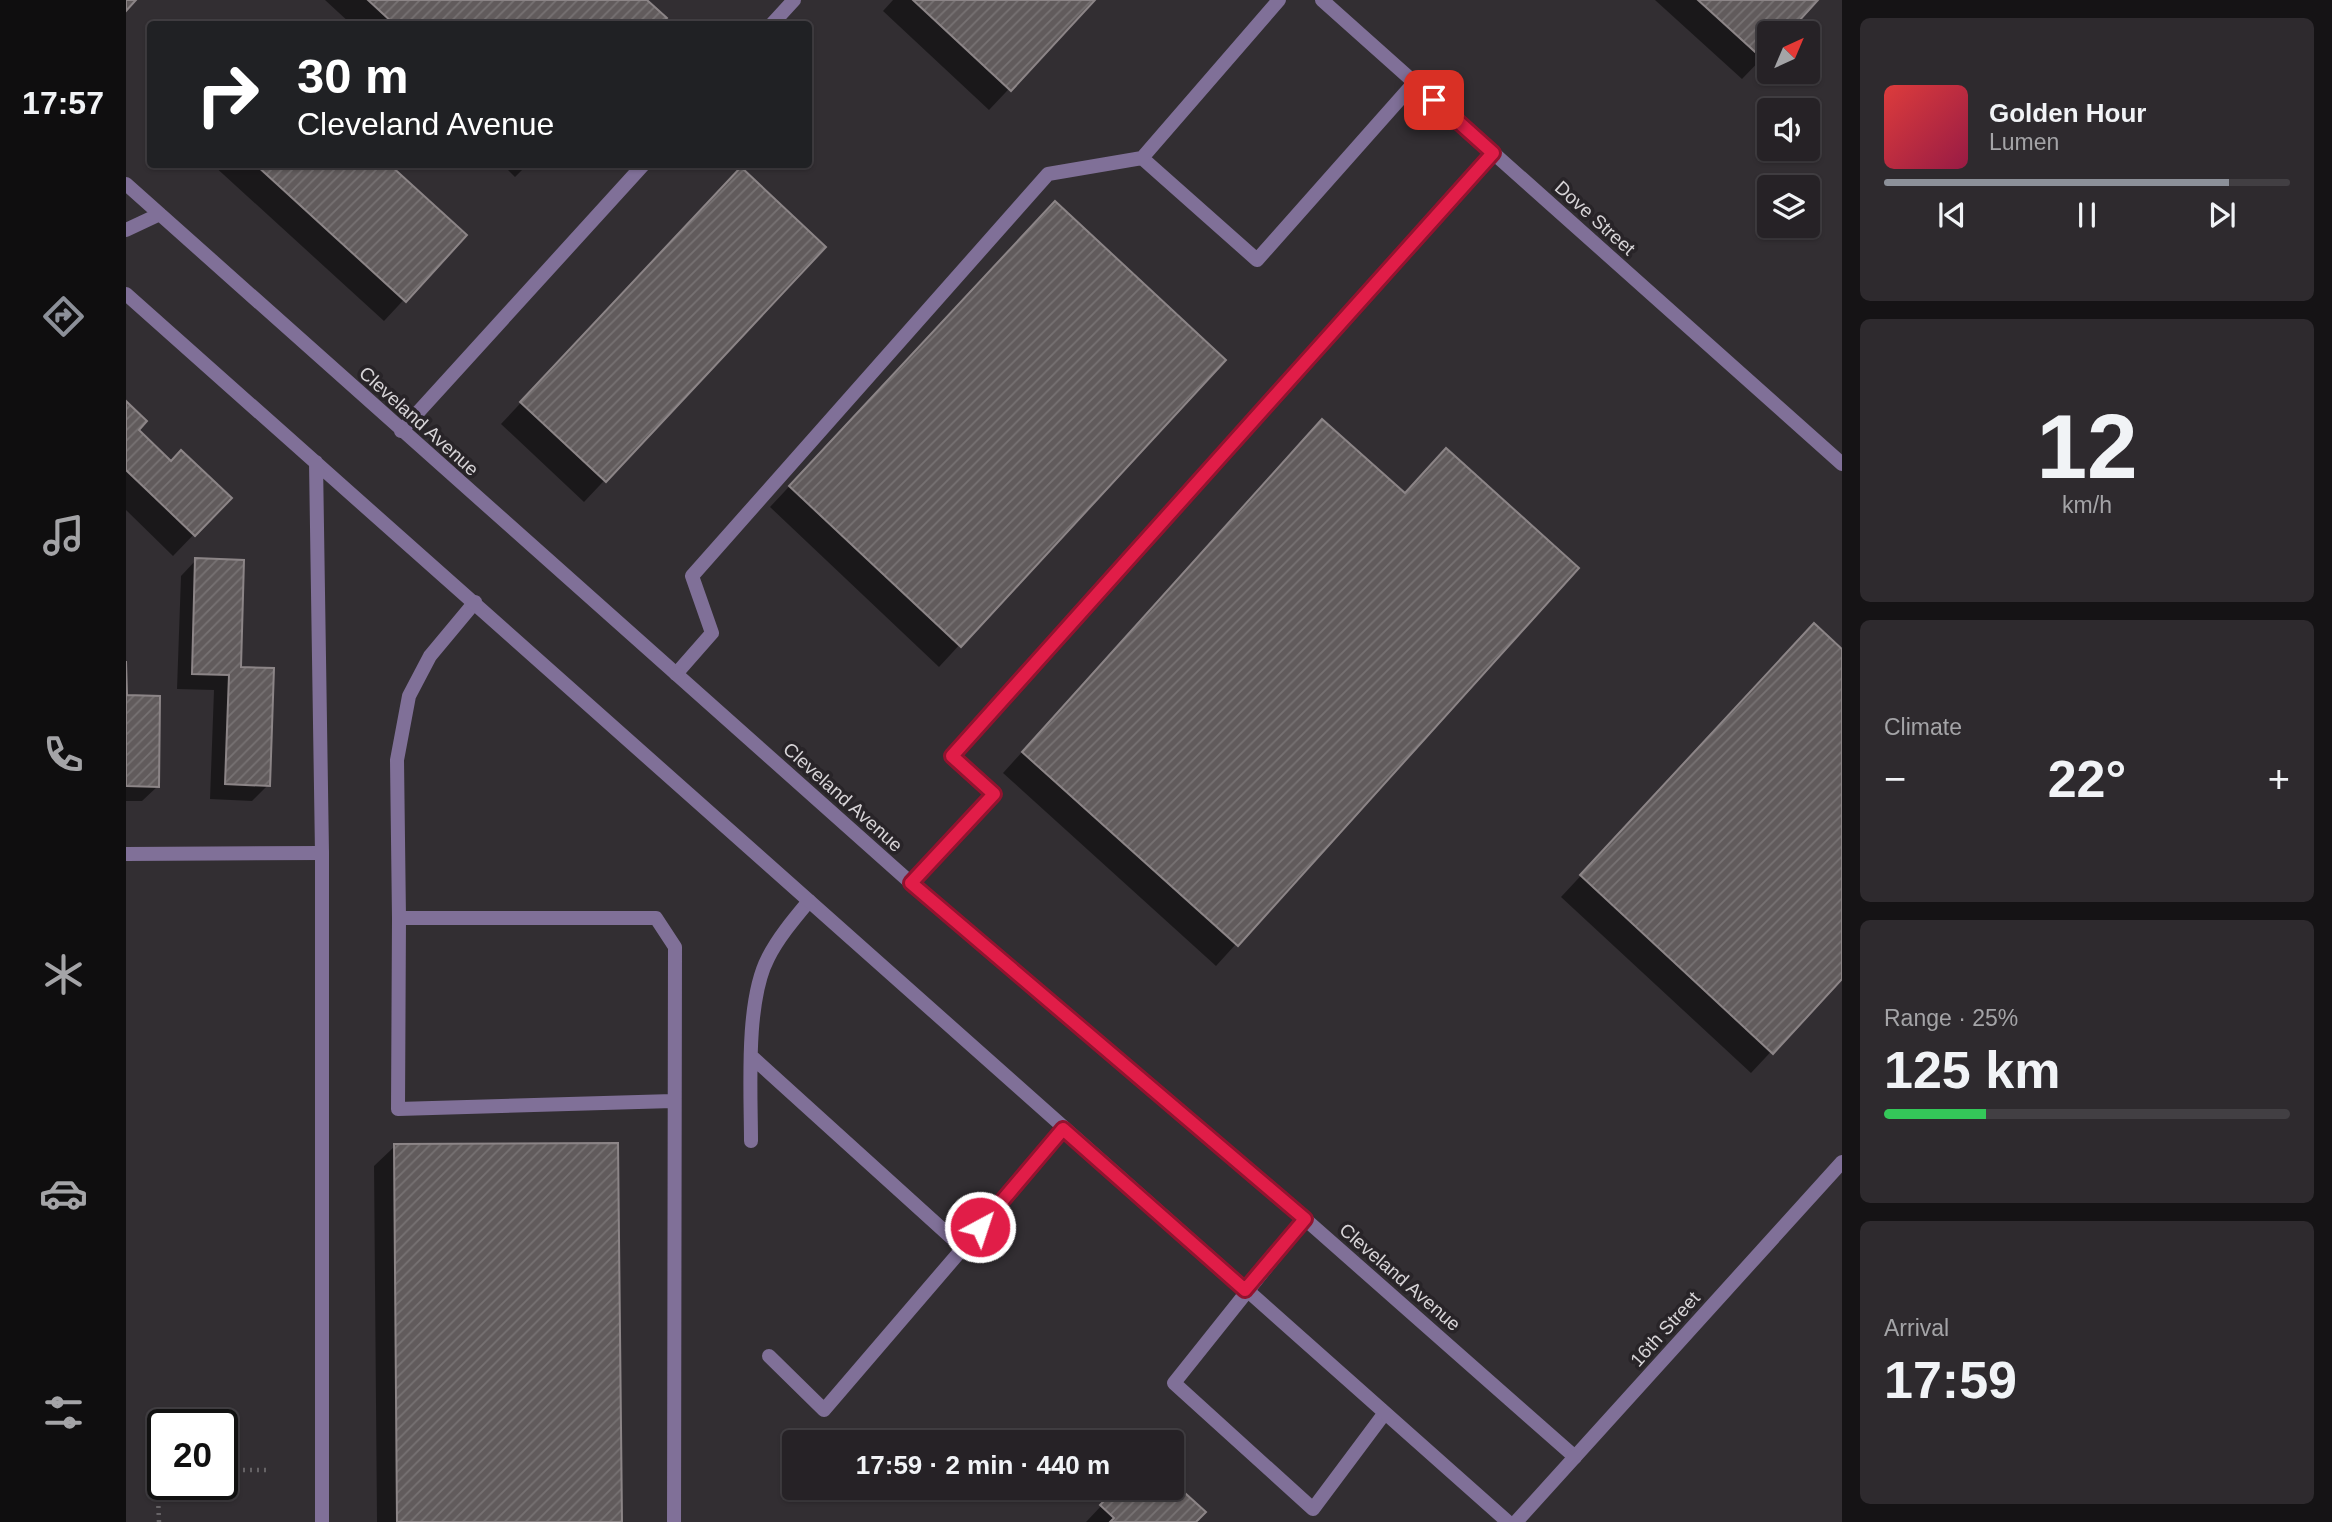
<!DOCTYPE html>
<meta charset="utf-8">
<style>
body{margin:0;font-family:Helvetica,sans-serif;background:#2e2a2e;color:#f1f3f6;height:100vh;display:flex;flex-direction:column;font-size:26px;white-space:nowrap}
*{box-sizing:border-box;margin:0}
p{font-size:23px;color:#a4a4a7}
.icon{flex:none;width:38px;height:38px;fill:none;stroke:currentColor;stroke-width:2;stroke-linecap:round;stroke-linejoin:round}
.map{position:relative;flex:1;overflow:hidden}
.side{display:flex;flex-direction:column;gap:18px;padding:18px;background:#151315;width:490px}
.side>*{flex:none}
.hud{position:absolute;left:21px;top:21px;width:665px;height:147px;border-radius:7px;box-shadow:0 2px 5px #0004,0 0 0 2px #423f43;background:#202124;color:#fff;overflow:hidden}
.needle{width:46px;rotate:44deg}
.fabs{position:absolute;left:1631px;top:21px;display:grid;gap:14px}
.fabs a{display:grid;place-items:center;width:63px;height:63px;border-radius:7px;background:#262226;box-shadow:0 2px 5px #0004,0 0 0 2px #423f43;font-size:35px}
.speed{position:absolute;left:21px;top:1409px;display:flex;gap:14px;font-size:35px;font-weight:700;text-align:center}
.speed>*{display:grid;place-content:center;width:91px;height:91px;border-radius:50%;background:#262226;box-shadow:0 2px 5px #0004,0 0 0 2px #423f43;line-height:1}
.speed .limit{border:4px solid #111;border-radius:10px;background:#fff;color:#111}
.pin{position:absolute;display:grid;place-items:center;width:60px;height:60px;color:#fff;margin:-30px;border-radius:14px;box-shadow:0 4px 10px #0006}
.me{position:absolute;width:77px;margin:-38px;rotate:40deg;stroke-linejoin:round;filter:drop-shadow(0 0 5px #0008)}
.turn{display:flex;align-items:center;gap:24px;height:147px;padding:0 35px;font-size:32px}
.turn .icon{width:91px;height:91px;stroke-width:2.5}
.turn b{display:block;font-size:49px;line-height:60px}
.big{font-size:52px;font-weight:700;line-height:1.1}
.side .tile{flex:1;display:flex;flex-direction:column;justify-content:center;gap:10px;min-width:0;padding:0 24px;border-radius:10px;background:#2e2a2e}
.side .dial{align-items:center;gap:0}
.dial b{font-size:91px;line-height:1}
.song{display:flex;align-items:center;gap:21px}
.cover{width:84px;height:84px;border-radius:10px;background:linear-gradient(135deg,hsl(0 70% 55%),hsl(340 70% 35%))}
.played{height:7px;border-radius:4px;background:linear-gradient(90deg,#8c9099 85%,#423f43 85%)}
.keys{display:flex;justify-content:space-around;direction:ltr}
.heat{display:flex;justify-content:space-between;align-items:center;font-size:38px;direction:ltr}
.charge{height:10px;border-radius:5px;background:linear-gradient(90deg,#34c759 25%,#423f43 0)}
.trip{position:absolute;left:656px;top:1430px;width:402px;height:70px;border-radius:7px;background:#262226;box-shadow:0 2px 5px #0004,0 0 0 2px #423f43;font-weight:700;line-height:70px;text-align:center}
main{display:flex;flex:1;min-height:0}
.menu{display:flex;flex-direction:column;width:126px;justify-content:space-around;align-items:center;background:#0f0e0f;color:#a4a4a7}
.menu .icon{width:49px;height:49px}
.menu .current{color:#8c9099}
.menu b{font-size:32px;color:#f1f3f6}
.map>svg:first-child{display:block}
.shadow{fill:#0007}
.building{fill:url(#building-hatch);stroke:#8c8587;stroke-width:2}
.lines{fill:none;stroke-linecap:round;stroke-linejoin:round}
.path{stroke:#666366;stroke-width:4.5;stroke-dasharray:2 5;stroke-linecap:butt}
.service{stroke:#807098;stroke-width:14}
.minor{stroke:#807098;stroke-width:14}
.tertiary{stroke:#807098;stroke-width:14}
.route-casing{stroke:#92132f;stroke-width:18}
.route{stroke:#e11d48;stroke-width:12}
.labels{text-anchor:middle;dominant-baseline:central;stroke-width:7;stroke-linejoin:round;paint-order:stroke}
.street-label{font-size:19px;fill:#d7d4d7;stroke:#282428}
</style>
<main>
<nav class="menu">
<b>17:57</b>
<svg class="icon current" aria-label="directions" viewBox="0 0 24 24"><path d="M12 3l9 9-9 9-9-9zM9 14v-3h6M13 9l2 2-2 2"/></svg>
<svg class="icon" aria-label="music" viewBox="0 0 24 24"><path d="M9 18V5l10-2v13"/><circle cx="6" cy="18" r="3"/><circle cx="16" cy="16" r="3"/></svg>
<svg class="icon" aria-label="phone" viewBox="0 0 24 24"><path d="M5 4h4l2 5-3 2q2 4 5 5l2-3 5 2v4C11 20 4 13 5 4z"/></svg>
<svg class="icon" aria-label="climate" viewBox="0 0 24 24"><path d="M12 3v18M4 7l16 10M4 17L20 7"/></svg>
<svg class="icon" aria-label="car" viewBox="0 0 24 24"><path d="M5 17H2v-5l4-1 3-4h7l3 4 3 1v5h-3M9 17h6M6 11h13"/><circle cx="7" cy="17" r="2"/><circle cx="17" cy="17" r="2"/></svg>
<svg class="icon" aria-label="filters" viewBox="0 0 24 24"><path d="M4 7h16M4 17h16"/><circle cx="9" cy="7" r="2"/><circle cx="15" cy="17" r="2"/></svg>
</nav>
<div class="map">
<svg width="1716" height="1522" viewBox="0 0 1716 1522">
<defs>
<pattern id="building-hatch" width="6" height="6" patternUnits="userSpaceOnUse" patternTransform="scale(1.75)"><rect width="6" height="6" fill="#615b5c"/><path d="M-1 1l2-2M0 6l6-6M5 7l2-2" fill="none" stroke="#777273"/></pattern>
</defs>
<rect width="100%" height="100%" fill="#322e32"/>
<path class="shadow" d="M199,0h320l19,18 -5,6h-308z
M767,0h200l-104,110 -106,-99z
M1529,0h160l-30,33h-16v18l-27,28z
M86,164h174l78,71 -80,86z
M376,164h26l-13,13z
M594,190l104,57 -240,255 -83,-78z
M909,224l188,136 -284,307 -169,-160z
M0,403l10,27 35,33 58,35 -56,58 -47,-46z
M1196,421l82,74 173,73 -361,398 -213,-193z
M70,560l72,225 -16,16 -42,-2 4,-109 -37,-1 4,-113z
M1688,626l28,25v325l-91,97 -190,-176z
M0,697l32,89 -16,15h-16z
M269,1146l225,376h-243l-3,-356z
M992,1488h38l38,34h-108z"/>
<path class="building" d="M0,0h10l-10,11z
M242,0h279l20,18 -6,6h-267z
M787,0h182l-84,91z
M1572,0h120l-30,33h-19v21l-5,6z
M129,164h134l78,71 -61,67z
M615,167l85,80 -220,235 -86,-80z
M929,201l171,159 -265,287 -172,-161z
M0,401l21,20 -8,9 32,31 10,-11 51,48 -37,38 -69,-66z
M1196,419l83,74 41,-45 133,120 -341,378 -216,-194z
M69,558l49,2 -3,107 33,1 -4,118 -45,-2 4,-109 -37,-1z
M1688,623l28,26v330l-69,75 -193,-179z
M0,661l1,34 33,1 -1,91 -33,-1z
M492,1143l4,379h-225l-3,-378z
M1049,1484l31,28 -10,10h-86l4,-4 -14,-13 17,-17h41l8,6z"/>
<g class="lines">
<path class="path" d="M96,1470h46
M33,1522l-2,-52h6"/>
<path class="service" d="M646,24l22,-24
M1016,158l115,102 157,-177
M275,431l243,-267
M349,602l-45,54 -21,40 -12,64 2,158h257l19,29 -1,575
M550,674l36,-41 -20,-57 356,-402 94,-16 137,-158
M0,854l196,-1
M785,883l83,-89 -42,-38 541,-603
M273,918l-1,191 275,-8
M625,1056l212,192 100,-119
M625,1141c0,-49 -6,-139 17,-183 10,-20 26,-39 41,-57
M1179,1219l-131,164 139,126 71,-95
M643,1356l55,54 139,-162"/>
<path class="minor" d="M0,184l785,699 394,336 270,238
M0,230l34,-16
M0,294l1382,1228
M190,462l6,391v669"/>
<path class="tertiary" d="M1196,0l520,464
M1390,1522l326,-360"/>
</g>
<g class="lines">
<g class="route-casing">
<path id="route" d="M854,1227l83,-98 182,161 60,-71 -394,-336 83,-89 -42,-38 541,-603 -59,-53"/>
</g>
<use href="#route" class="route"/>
</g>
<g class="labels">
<g class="street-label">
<text transform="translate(1469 218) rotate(42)">Dove Street</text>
<text transform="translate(293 421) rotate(42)">Cleveland Avenue</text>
<text transform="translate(717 797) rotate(42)">Cleveland Avenue</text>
<text transform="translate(1274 1277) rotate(41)">Cleveland Avenue</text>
<text transform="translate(1539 1329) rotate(-48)">16th Street</text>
</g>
</g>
</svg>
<div class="fabs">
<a><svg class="needle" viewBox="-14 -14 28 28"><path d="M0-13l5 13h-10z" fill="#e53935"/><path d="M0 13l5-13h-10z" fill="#a4a4a7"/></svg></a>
<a><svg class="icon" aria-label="sound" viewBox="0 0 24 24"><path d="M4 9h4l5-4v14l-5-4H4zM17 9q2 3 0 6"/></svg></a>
<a><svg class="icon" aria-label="layers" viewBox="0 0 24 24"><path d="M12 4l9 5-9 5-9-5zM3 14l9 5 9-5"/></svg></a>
</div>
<div class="speed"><div class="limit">20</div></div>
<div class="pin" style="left:1308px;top:100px;background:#d93025"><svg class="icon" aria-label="arrive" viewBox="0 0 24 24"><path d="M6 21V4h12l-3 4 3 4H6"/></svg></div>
<svg class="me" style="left:854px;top:1227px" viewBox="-20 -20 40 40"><circle r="17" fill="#e11d48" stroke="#fff" stroke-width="3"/><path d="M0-11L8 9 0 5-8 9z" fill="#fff"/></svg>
<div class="trip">17:59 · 2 min · 440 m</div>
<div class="hud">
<div class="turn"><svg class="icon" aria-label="right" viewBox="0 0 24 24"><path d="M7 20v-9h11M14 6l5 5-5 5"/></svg><div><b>30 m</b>Cleveland Avenue</div></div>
</div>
</div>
<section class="side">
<div class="tile">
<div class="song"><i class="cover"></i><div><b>Golden Hour</b><p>Lumen</p></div></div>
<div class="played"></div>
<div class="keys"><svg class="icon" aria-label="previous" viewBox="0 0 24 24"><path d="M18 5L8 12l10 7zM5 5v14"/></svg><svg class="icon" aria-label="pause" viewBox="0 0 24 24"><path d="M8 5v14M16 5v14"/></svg><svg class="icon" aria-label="next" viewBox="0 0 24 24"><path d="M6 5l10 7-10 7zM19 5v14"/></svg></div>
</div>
<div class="tile dial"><b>12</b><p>km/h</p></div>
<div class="tile"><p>Climate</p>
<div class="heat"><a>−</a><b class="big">22°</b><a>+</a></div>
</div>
<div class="tile"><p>Range · 25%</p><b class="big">125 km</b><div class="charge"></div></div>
<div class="tile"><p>Arrival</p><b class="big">17:59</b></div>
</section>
</main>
